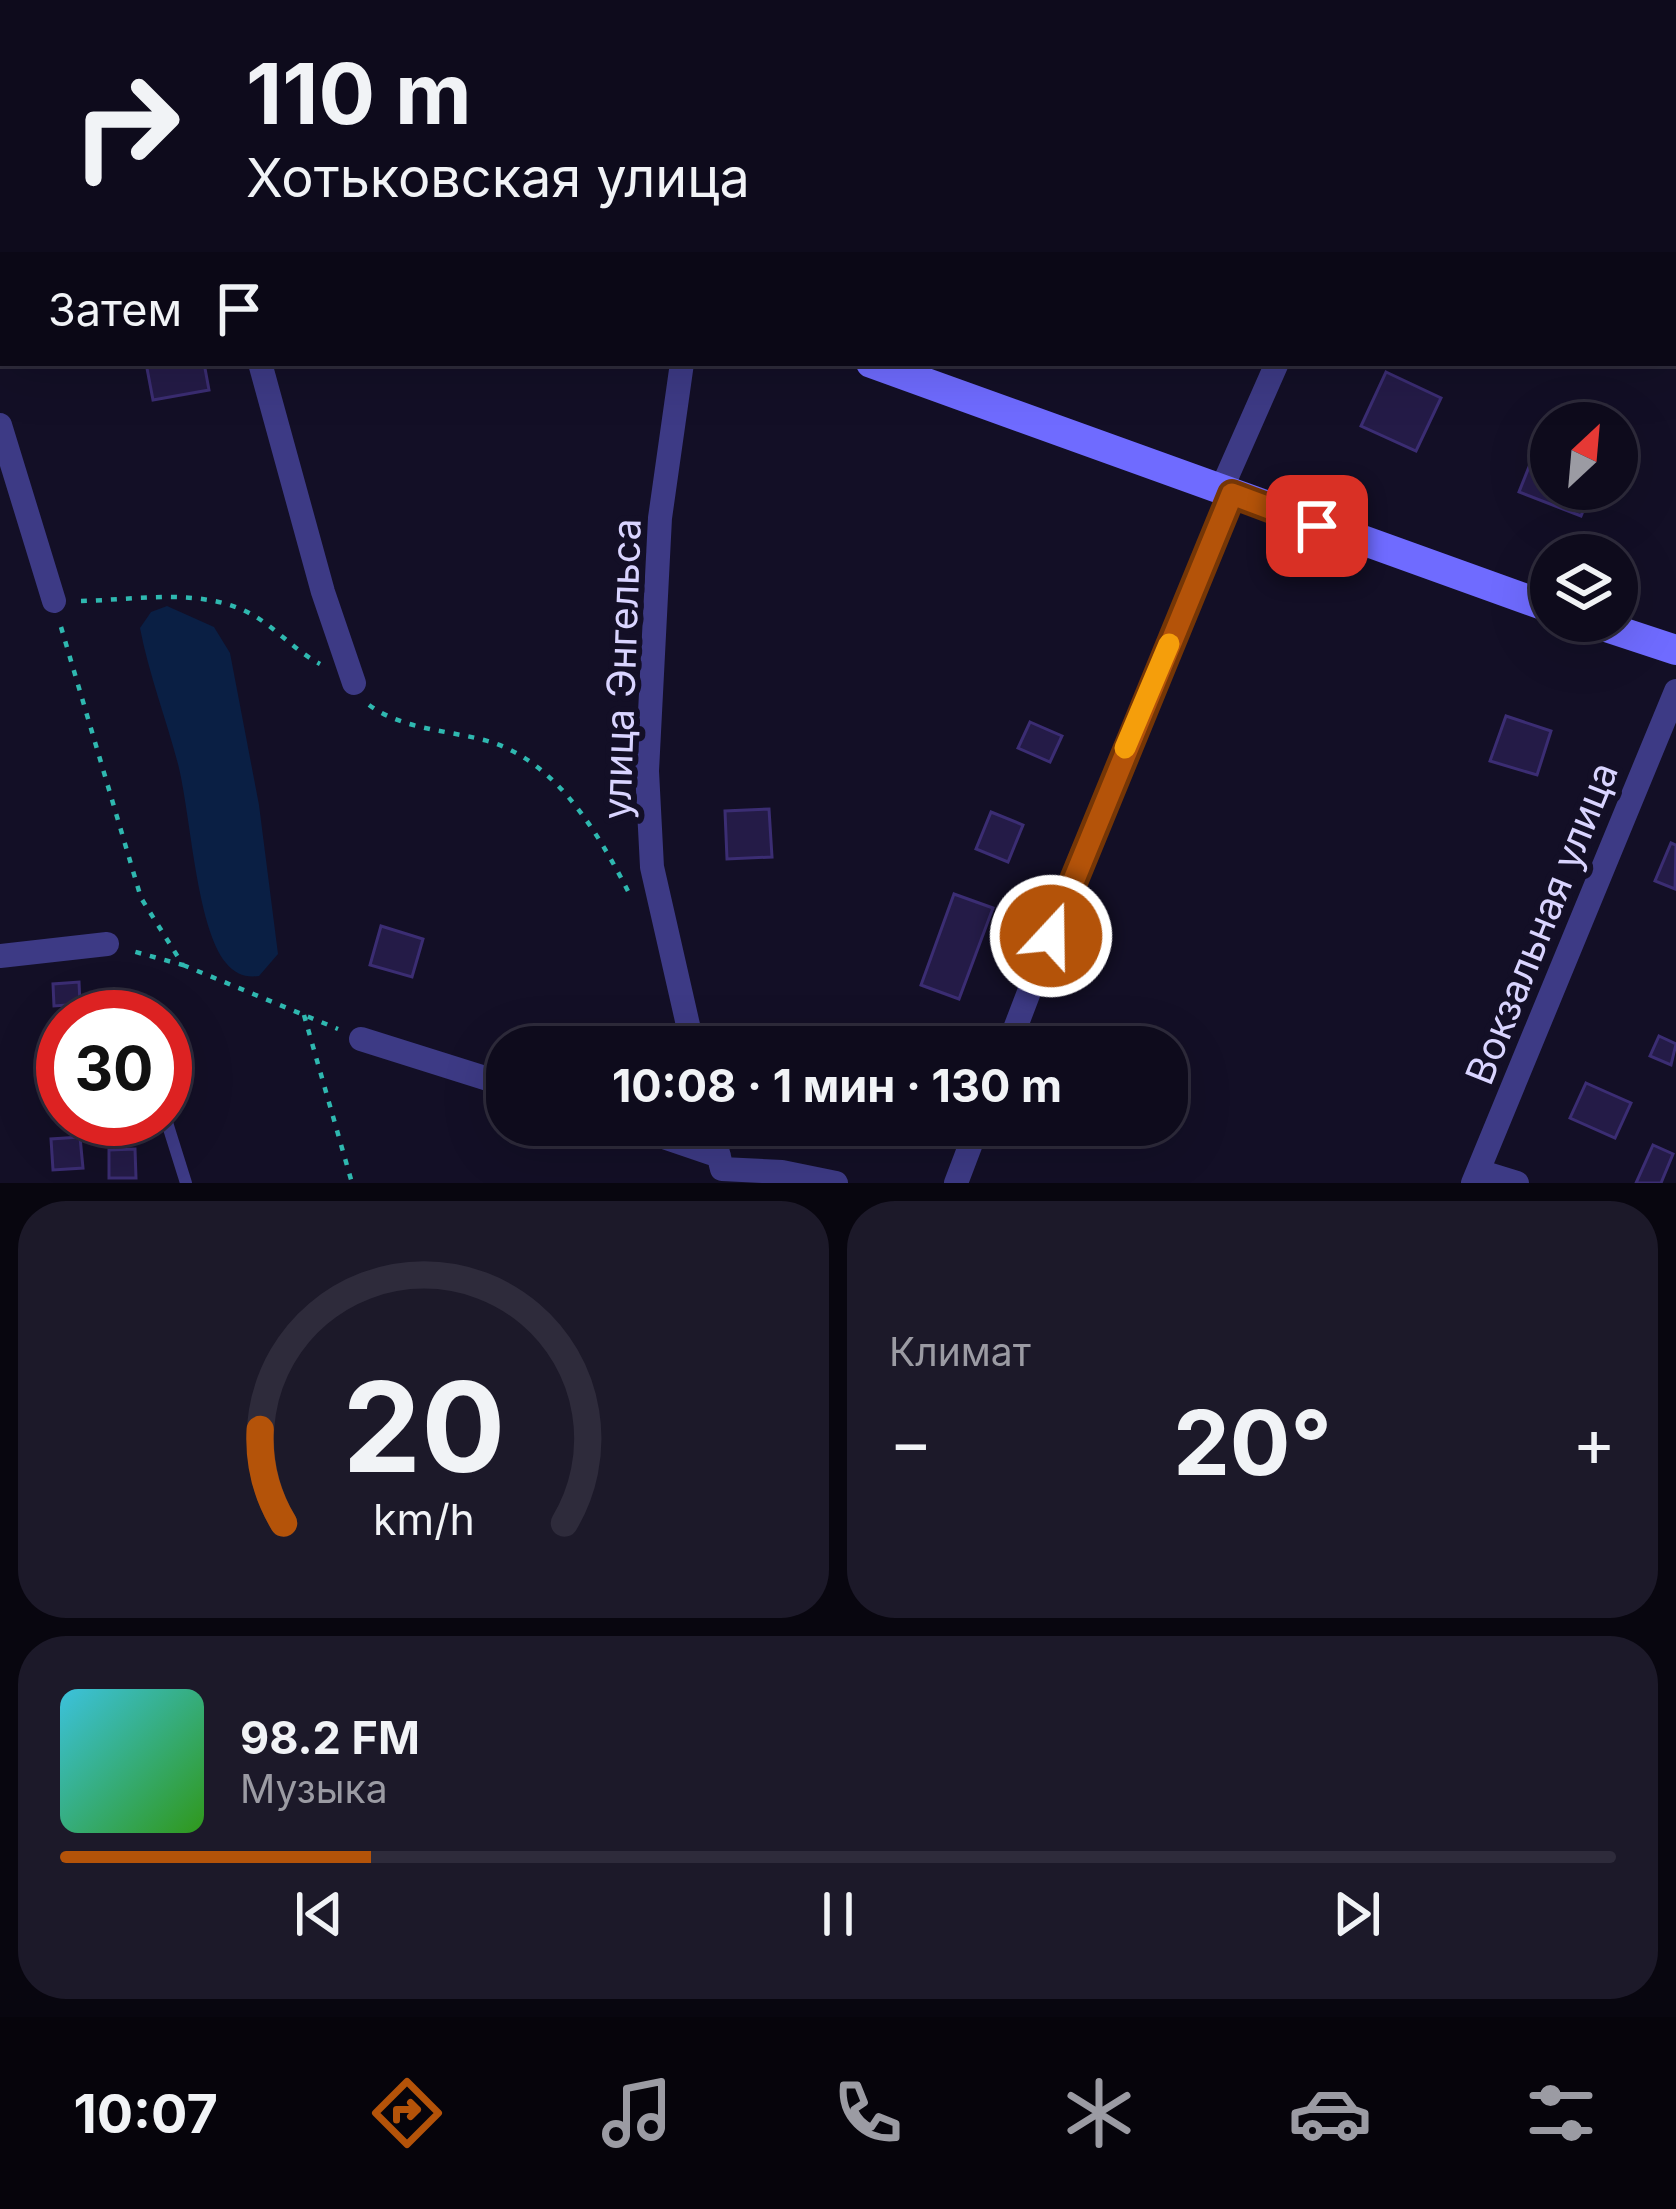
<!DOCTYPE html>
<html lang="ru">
<meta charset="utf-8">
<style>
body{margin:0;font-family:Inter,sans-serif;background:#1c1929;color:#f1f3f6;height:100vh;display:flex;flex-direction:column;font-size:45px;white-space:nowrap}
*{box-sizing:border-box;margin:0}
p{font-size:39px;color:#9b9ba3}
.icon{flex:none;width:66px;height:66px;fill:none;stroke:currentColor;stroke-width:2;stroke-linecap:round;stroke-linejoin:round}
.map{position:relative;height:1183px;overflow:hidden}
.details{display:flex;flex-direction:column;gap:18px;padding:18px;background:#08060f;flex:1}
.details>*{flex:none}
.top-card{position:absolute;left:0px;top:0px;width:1677px;height:366px;box-shadow:0 12px 48px #0002,0 0 0 3px #2e2b3b;background:#0e0b1c;color:#f1f3f6;overflow:hidden}
.needle{width:78px;rotate:26deg}
.fabs{position:absolute;left:1530px;top:402px;display:grid;gap:24px}
.fabs a{display:grid;place-items:center;width:108px;height:108px;border-radius:50%;background:#0e0b1c;box-shadow:0 12px 48px #0002,0 0 0 3px #2e2b3b;font-size:60px}
.speed{position:absolute;left:36px;top:990px;display:flex;gap:24px;font-size:60px;font-weight:700;text-align:center}
.speed>*{display:grid;place-content:center;width:156px;height:156px;border-radius:50%;background:#0e0b1c;box-shadow:0 12px 48px #0002,0 0 0 3px #2e2b3b;line-height:1}
.speed .limit{border:18px solid #d22;background:#fff;color:#111}
.pin{position:absolute;display:grid;place-items:center;width:102px;height:102px;color:#fff;margin:-51px;border-radius:24px;box-shadow:0 6px 18px #0006}
.me{position:absolute;width:132px;margin:-66px;rotate:21deg;stroke-linejoin:round;filter:drop-shadow(0 0 9px #0008)}
.turn{display:flex;align-items:center;gap:42px;height:252px;padding:0 48px;font-size:54px}
.turn .icon{width:156px;height:156px;stroke-width:2.5}
.turn b{display:block;font-size:84px;line-height:102px}
.then{display:flex;align-items:center;height:114px;padding:0 48px;background:#0003;gap:24px;font-size:45px}
.big{font-size:90px;font-weight:700;line-height:1.1}
.details .tile{flex:1;display:flex;flex-direction:column;justify-content:center;gap:18px;min-width:0;padding:0 42px;border-radius:48px;background:#1c1929}
.details .dial{align-items:center;gap:0}
.dial svg{height:312px;overflow:visible;fill:none;stroke:#2e2b3b;stroke-width:7;stroke-linecap:round;text-anchor:middle}
.dial text{fill:#f1f3f6;stroke:none}
.song{display:flex;align-items:center;gap:36px}
.cover{width:144px;height:144px;border-radius:18px;background:linear-gradient(135deg,hsl(190 70% 55%),hsl(110 70% 35%))}
.played{height:12px;border-radius:6px;background:linear-gradient(90deg,#b45309 20%,#2e2b3b 20%)}
.keys{display:flex;justify-content:space-around;direction:ltr}
.heat{display:flex;justify-content:space-between;align-items:center;font-size:66px;direction:ltr}
.details .tiles{flex:1;display:grid;gap:18px;grid-template-columns:1fr 1fr}
.tile:last-child{grid-column:span 2}
.trip{position:absolute;left:486px;top:1026px;width:702px;height:120px;border-radius:48px;background:#0e0b1c;box-shadow:0 12px 48px #0002,0 0 0 3px #2e2b3b;font-weight:700;line-height:120px;text-align:center}
.tab-bar{display:flex;height:192px;justify-content:space-around;align-items:center;background:#06040b;color:#9b9ba3}
.tab-bar .icon{width:84px;height:84px}
.tab-bar .selected{color:#b45309}
.tab-bar b{font-size:54px;color:#f1f3f6}
.map>svg:first-child{display:block}
.water{fill:#0a1f44}
.building{fill:#241b47;stroke:#3b2d73;stroke-width:3}
.lines{fill:none;stroke-linecap:round;stroke-linejoin:round}
.path{stroke:#2fb8b0;stroke-width:4.5;stroke-dasharray:6 9;stroke-linecap:butt}
.service{stroke:#3d3a85;stroke-width:12}
.minor{stroke:#3d3a85;stroke-width:24}
.secondary{stroke:#6f6bff;stroke-width:30}
.route-casing{stroke:#753606;stroke-width:30}
.route{stroke:#b45309;stroke-width:21}
.slow{stroke:#f59e0b;stroke-width:21}
.labels{text-anchor:middle;dominant-baseline:central;stroke-width:12;stroke-linejoin:round;paint-order:stroke}
.street-label{font-size:39px;fill:#d9d4ff;stroke:#130f26}
</style>
<div class="map">
<svg width="1676" height="1183" viewBox="0 0 1676 1183">
<rect width="100%" height="100%" fill="#130f26"/>
<path class="water" d="M167,606l47,21 16,26 29,152 19,149 -19,22c-13,2 -24,-2 -33,-13 -30,-37 -35,-148 -48,-199 -12,-46 -29,-89 -38,-136l11,-16z"/>
<path class="building" d="M146,363h58l5,27 -56,10z
M1386,372l55,26 -25,53 -55,-25z
M1542,434l9,3v52h41l-11,27 -62,-24z
M1506,716l45,15 -14,44 -47,-14z
M1030,722l32,14 -12,26 -32,-14z
M769,809l3,48 -45,2 -2,-48z
M991,812l32,13 -15,37 -32,-13z
M1671,843l5,2 -1,44 -20,-8z
M954,894l39,14 -34,91 -38,-14z
M381,926l42,13 -11,38 -42,-12z
M79,982l1,22 -26,2 -1,-22z
M1659,1036l17,8 -5,21 -21,-9z
M1586,1083l45,20 -16,35 -45,-20z
M80,1137l3,31 -30,2 -2,-31z
M1653,1145l20,9 -12,29h-25z
M135,1149l1,29h-27v-28z"/>
<g class="lines">
<path class="path" d="M81,601c54,-1 121,-14 170,13 24,13 43,36 69,50
M61,627l80,271 42,67 -51,-14
M369,705c33,24 76,25 115,35 70,18 113,91 144,151
M183,965l155,64
M304,1015l48,168"/>
<path class="service" d="M165,1116l21,67
M94,1129l3,-10"/>
<path class="minor" d="M161,3l1,-3
M816,3l1,-3
M1434,3l1,-3
M0,80l3,-5
M260,363l63,229 31,91
M682,363l-22,155 -13,253 5,96 41,180
M0,425l54,176
M1221,490l56,-127
M0,956l107,-12
M361,1039l146,46
M1008,1047l71,-186 153,-367
M628,1125l91,31
M711,1125l11,44
M722,1169l60,3 54,11
M1478,1171l39,12
M956,1183l22,-58
M1473,1183l203,-492"/>
<path class="secondary" d="M0,27l3,1
M871,363l680,245
M1588,621l88,29"/>
</g>
<g class="lines">
<g class="route-casing">
<path id="route" d="M1051,936l181,-442 85,32"/>
</g>
<use href="#route" class="route"/>
<path class="slow" d="M1125,748l44,-104"/>
</g>
<g class="labels">
<g class="street-label">
<text transform="translate(621 669) rotate(-88)">улица Энгельса</text>
<text transform="translate(1541 923) rotate(-68)">Вокзальная улица</text>
</g>
</g>
</svg>
<div class="fabs">
<a><svg class="needle" viewBox="-14 -14 28 28"><path d="M0-13l5 13h-10z" fill="#e53935"/><path d="M0 13l5-13h-10z" fill="#9b9ba3"/></svg></a>
<a><svg class="icon" aria-label="layers" viewBox="0 0 24 24"><path d="M12 4l9 5-9 5-9-5zM3 14l9 5 9-5"/></svg></a>
</div>
<div class="speed"><div class="limit">30</div></div>
<div class="pin" style="left:1317px;top:526px;background:#d93025"><svg class="icon" aria-label="arrive" viewBox="0 0 24 24"><path d="M6 21V4h12l-3 4 3 4H6"/></svg></div>
<svg class="me" style="left:1051px;top:936px" viewBox="-20 -20 40 40"><circle r="17" fill="#b45309" stroke="#fff" stroke-width="3"/><path d="M0-11L8 9 0 5-8 9z" fill="#fff"/></svg>
<div class="trip">10:08 · 1 мин · 130 m</div>
<div class="top-card">
<div class="turn"><svg class="icon" aria-label="right" viewBox="0 0 24 24"><path d="M7 20v-9h11M14 6l5 5-5 5"/></svg><div><b>110 m</b>Хотьковская улица</div></div>
<div class="then">Затем<svg class="icon" aria-label="arrive" viewBox="0 0 24 24"><path d="M6 21V4h12l-3 4 3 4H6"/></svg></div>
</div>
</div>
<section class="details">
<div class="tiles">
<div class="tile dial"><svg viewBox="0 0 100 80">
<path d="M14 69A42 42 0 1 1 86 69"/>
<path d="M14 69A42 42 0 0 1 8 45" stroke="#b45309"/>
<text x="50" y="56" font-size="32" font-weight="700">20</text>
<text x="50" y="72" font-size="11">km/h</text>
</svg></div>
<div class="tile"><p>Климат</p>
<div class="heat"><a>−</a><b class="big">20°</b><a>+</a></div>
</div>
<div class="tile">
<div class="song"><i class="cover"></i><div><b>98.2 FM</b><p>Музыка</p></div></div>
<div class="played"></div>
<div class="keys"><svg class="icon" aria-label="previous" viewBox="0 0 24 24"><path d="M18 5L8 12l10 7zM5 5v14"/></svg><svg class="icon" aria-label="pause" viewBox="0 0 24 24"><path d="M8 5v14M16 5v14"/></svg><svg class="icon" aria-label="next" viewBox="0 0 24 24"><path d="M6 5l10 7-10 7zM19 5v14"/></svg></div>
</div>
</div>
</section>
<nav class="tab-bar">
<b>10:07</b>
<svg class="icon selected" aria-label="directions" viewBox="0 0 24 24"><path d="M12 3l9 9-9 9-9-9zM9 14v-3h6M13 9l2 2-2 2"/></svg>
<svg class="icon" aria-label="music" viewBox="0 0 24 24"><path d="M9 18V5l10-2v13"/><circle cx="6" cy="18" r="3"/><circle cx="16" cy="16" r="3"/></svg>
<svg class="icon" aria-label="phone" viewBox="0 0 24 24"><path d="M5 4h4l2 5-3 2q2 4 5 5l2-3 5 2v4C11 20 4 13 5 4z"/></svg>
<svg class="icon" aria-label="climate" viewBox="0 0 24 24"><path d="M12 3v18M4 7l16 10M4 17L20 7"/></svg>
<svg class="icon" aria-label="car" viewBox="0 0 24 24"><path d="M5 17H2v-5l4-1 3-4h7l3 4 3 1v5h-3M9 17h6M6 11h13"/><circle cx="7" cy="17" r="2"/><circle cx="17" cy="17" r="2"/></svg>
<svg class="icon" aria-label="filters" viewBox="0 0 24 24"><path d="M4 7h16M4 17h16"/><circle cx="9" cy="7" r="2"/><circle cx="15" cy="17" r="2"/></svg>
</nav>
